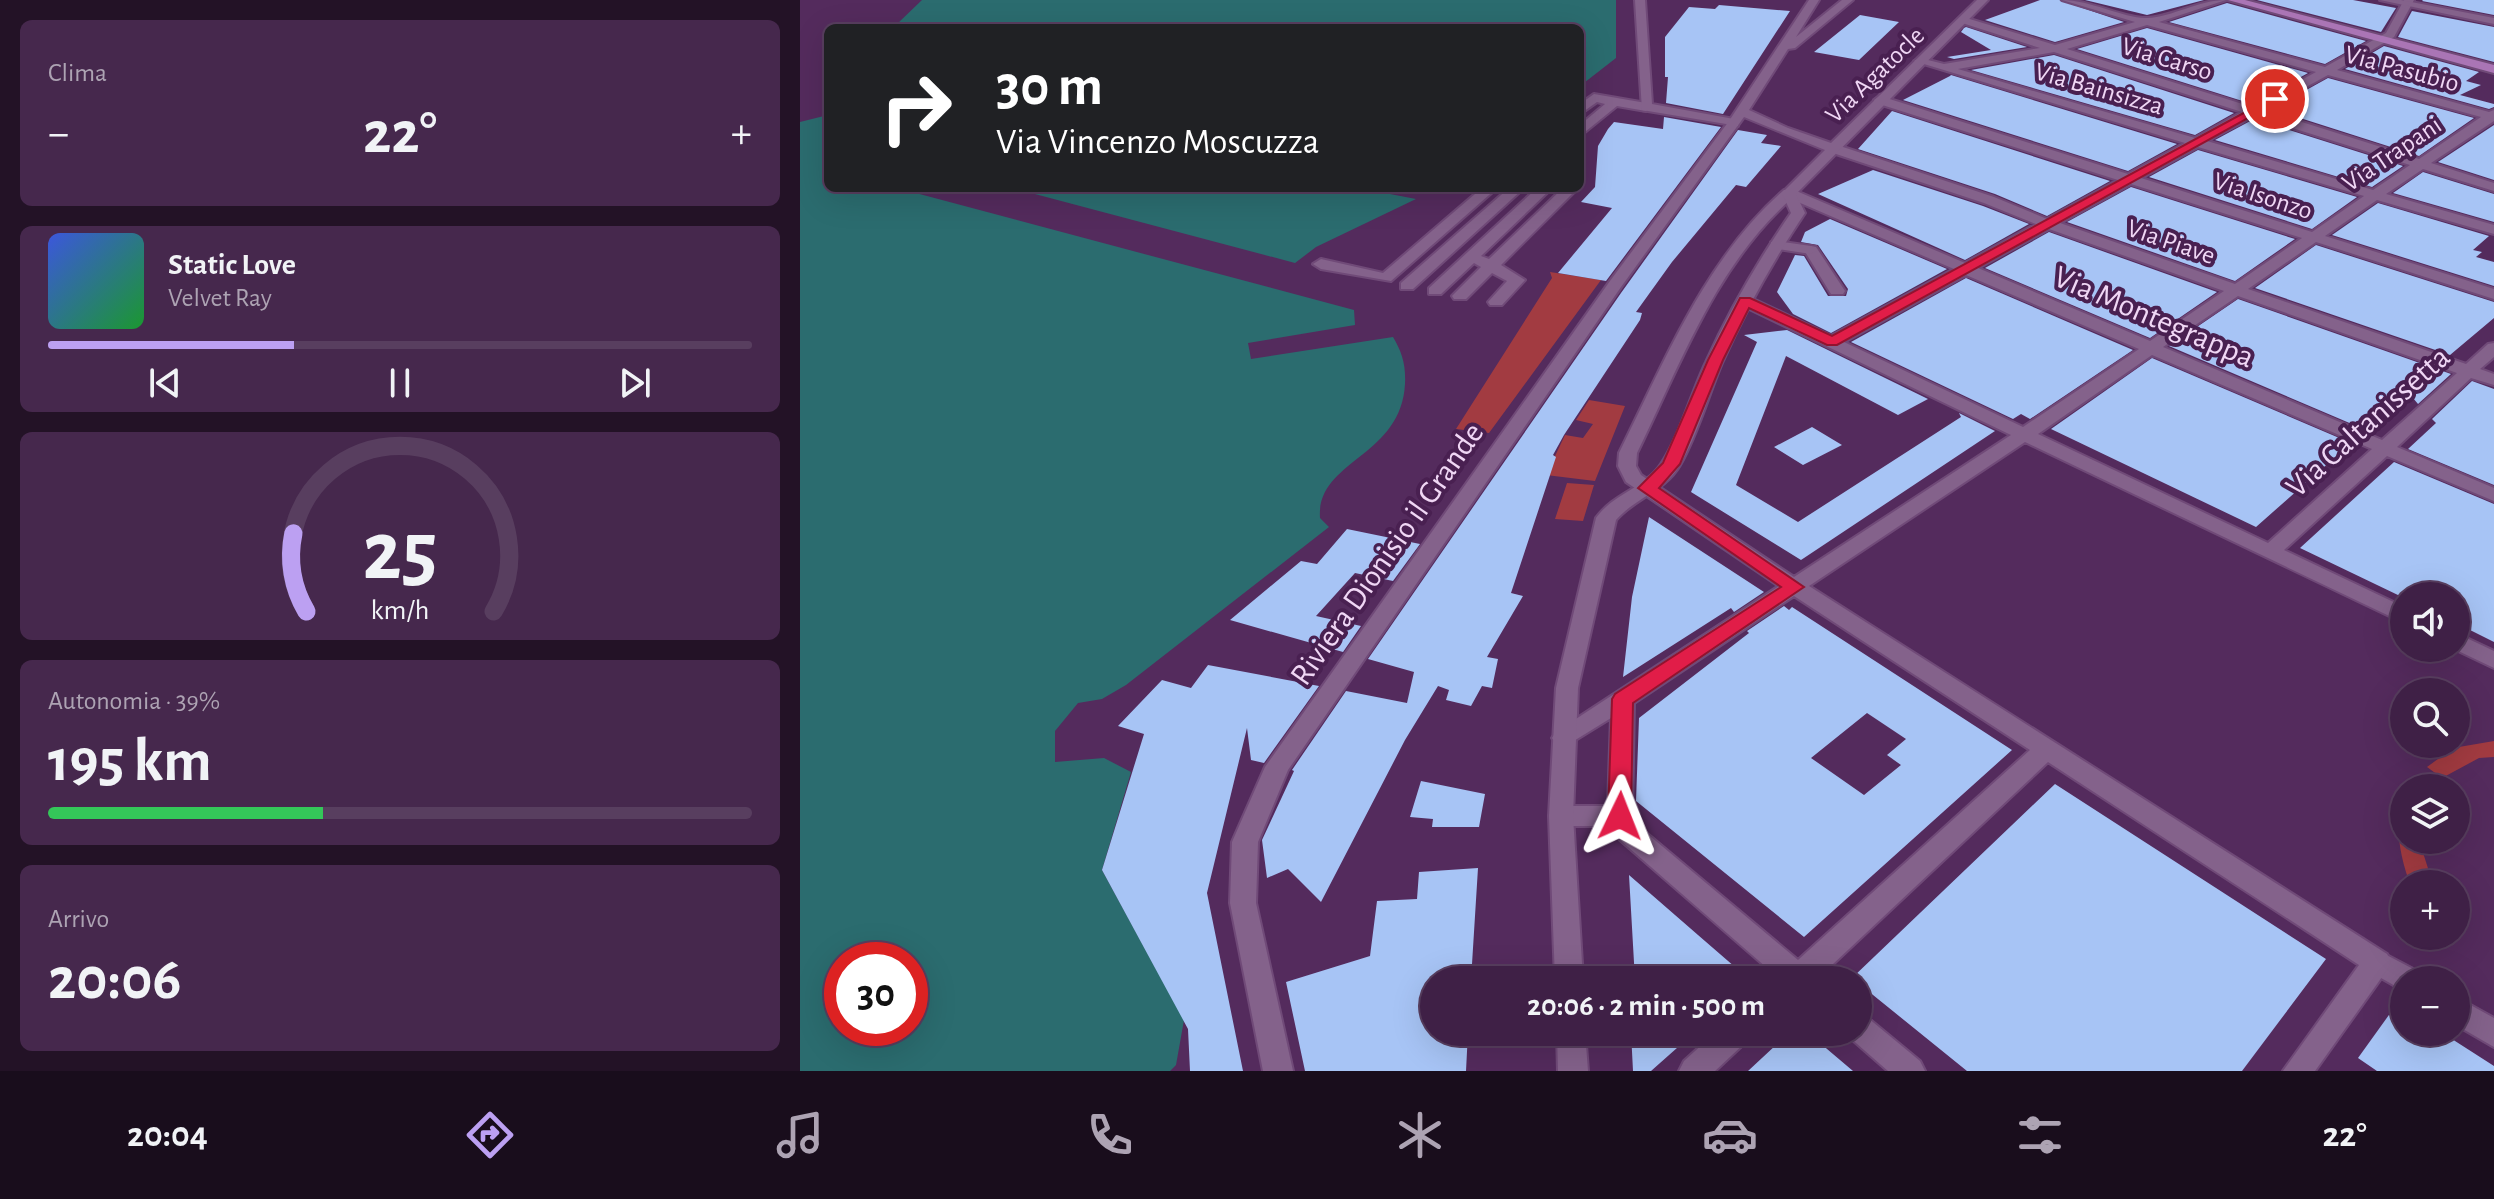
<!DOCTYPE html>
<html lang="it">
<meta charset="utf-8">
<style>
body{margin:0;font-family:"Alegreya Sans",sans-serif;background:#46284d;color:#f1f3f6;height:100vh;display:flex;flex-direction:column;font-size:30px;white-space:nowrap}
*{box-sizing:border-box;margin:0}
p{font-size:26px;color:#ada3b3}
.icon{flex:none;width:44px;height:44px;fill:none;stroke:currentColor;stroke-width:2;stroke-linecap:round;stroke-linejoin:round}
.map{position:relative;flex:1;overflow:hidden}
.side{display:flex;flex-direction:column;gap:20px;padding:20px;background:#231226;width:800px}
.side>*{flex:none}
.banner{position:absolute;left:24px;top:24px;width:760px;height:168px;border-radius:12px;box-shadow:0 8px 32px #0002,0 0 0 2px #583e5f;background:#202124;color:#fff;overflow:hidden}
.fabs{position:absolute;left:1590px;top:582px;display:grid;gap:16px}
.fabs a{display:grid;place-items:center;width:80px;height:80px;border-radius:50%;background:#3f2046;box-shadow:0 8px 32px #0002,0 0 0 2px #583e5f;font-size:40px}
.speed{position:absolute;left:24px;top:942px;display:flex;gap:16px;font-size:40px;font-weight:700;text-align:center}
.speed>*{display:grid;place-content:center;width:104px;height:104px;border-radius:50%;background:#3f2046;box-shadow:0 8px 32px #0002,0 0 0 2px #583e5f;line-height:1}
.speed .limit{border:12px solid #d22;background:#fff;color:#111}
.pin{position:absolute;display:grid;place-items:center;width:68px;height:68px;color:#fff;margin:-34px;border:4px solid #fff;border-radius:50%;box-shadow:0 2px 8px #0007}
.me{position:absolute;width:88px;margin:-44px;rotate:2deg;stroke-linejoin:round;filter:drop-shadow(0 0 6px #0008)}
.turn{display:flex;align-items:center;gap:28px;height:168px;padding:0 40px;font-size:36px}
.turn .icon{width:104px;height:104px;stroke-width:2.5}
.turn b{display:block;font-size:56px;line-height:68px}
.big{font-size:60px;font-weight:600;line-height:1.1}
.side .card{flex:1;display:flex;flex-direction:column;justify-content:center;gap:12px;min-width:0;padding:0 28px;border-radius:12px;background:#46284d}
.side .dial{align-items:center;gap:0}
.dial svg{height:208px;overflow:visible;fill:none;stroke:#583e5f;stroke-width:7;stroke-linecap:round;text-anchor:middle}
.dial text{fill:#f1f3f6;stroke:none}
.song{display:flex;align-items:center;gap:24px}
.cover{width:96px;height:96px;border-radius:12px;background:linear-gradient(135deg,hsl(230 70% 55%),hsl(130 70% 35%))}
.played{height:8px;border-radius:4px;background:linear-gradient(90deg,#bca0f2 35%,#583e5f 35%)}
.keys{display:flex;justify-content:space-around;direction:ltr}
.heat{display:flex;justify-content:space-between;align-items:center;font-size:44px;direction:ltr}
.charge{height:12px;border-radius:6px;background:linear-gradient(90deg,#34c759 39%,#583e5f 0)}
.trip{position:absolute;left:620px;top:966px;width:452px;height:80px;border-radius:40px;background:#3f2046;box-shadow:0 8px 32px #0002,0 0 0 2px #583e5f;font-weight:600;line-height:80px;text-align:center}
.tab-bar{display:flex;height:128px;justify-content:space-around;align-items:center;background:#190d1c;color:#ada3b3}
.tab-bar .icon{width:56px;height:56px}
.tab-bar .current{color:#bca0f2}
.tab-bar b{font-size:36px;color:#f1f3f6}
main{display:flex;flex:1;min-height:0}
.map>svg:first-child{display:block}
.green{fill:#a23b41}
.water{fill:#2b6c6f;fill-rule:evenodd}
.building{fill:#a7c4f5;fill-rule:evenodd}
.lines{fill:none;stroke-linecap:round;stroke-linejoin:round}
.pedestrian-casing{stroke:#704a78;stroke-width:4}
.minor-casing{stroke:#704a78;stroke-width:4}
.tertiary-casing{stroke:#704a78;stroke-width:4}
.secondary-casing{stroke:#704a78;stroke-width:4}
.pedestrian{fill:#84628b;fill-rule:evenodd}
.minor{fill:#84628b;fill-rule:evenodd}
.tertiary{fill:#84628b;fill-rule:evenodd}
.secondary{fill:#aa75b5;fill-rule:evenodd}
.route{fill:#e11d48;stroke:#92132f;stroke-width:2}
.labels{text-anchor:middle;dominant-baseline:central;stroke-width:8;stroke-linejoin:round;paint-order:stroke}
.far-street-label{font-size:26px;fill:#f0d7f5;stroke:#492051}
.street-label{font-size:32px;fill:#f0d7f5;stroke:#492051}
</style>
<main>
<section class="side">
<div class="card"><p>Clima</p>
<div class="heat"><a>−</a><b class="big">22°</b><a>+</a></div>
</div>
<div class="card">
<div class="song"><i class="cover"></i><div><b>Static Love</b><p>Velvet Ray</p></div></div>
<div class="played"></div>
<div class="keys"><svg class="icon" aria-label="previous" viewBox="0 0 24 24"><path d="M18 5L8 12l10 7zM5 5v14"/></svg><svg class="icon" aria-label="pause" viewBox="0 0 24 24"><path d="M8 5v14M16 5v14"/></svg><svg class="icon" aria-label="next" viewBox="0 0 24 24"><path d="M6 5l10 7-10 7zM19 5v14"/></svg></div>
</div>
<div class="card dial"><svg viewBox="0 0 100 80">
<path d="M14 69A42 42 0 1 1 86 69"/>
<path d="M14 69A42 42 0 0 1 9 39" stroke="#bca0f2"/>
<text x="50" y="56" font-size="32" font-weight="700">25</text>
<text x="50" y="72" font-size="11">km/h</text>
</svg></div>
<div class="card"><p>Autonomia · 39%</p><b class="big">195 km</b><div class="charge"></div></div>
<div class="card"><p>Arrivo</p><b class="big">20:06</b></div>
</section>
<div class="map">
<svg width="1694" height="1071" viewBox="0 0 1694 1071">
<rect width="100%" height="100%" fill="#542b5d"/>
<path class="green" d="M750,272l51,8 -112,153 -33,-4 96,-151z
M789,400l36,6 -30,75 -49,-6 19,-40 18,3 10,-14 -17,-4z
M767,483l27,2 -11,36 -28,-2z
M1694,741v16l-15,1 -37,20 -15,-11 26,-19z
M1604,794v46h15l14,44h-23c-10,-28 -17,-61 -6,-90z"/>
<path class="water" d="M122,0h694v58l-36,28v-58h-741l58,-4z
M28,115v73h69l457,122 1,15 -107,18 3,16 142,-22c9,15 13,28 12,47 -4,74 -89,76 -85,134l9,9 -203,158 -24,14 -24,4 -23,28v31l49,-4 27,14 -29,98 82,150 -8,45 -6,6h-370v-949zM42,960h68v68h-68z
M212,188h385l-7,6 26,5 -100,48 -21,16z"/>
<path class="building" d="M1240,0h19l65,22 -69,20 -70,-22z
M1285,0h119l-57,15z
M1457,0h96l43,8 -15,24z
M1623,0h71v15l-72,-14z
M1427,3l139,38 -41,23 -156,-42z
M919,5l71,6 -67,103 -57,-11 2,-26h-3v-40l24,-30 26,2z
M1612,11l82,16v35l-96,-25z
M1060,15l39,7 -40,38 -45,-8z
M1164,28l2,-1 61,20 -73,12 -7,-2 44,-7 -30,-18z
M1347,28l161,45 -56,31 -175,-55z
M1584,46l95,26 -13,9 15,4 -21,10 34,9v3l-5,2 -144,-40z
M1254,55l180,58 -39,22 -224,-65z
M1150,76l1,-1 226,69 -49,27 -225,-71z
M1528,78l146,40 -55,38 -147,-47z
M1092,111l218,70 -63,35 -52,-22 -137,-45z
M864,117l57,10 -115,154 -48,-8 54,-65 -31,-6 14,-15 3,-41 10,-17 6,-7 49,7z
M1454,119l149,47 -31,21 -157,-47z
M1694,125v55l-56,-18z
M938,130l29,5 -6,8 20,3 -35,41 -10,-2 -64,77 -36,50 6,1 -2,7 -76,115 -11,20 3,2 -45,136 12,3 -36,61 11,2 -6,29 -10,-2 -11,20 -25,-6 3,-10 -11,-4 -33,54 -84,162 -33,-33 -21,9 -5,-38 32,-69 -2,-1 54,-79 61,12 7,-31 -46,-13 253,-366z
M1398,150l159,47 -45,32 -163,-52z
M1073,170l110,36 46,18 -64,36 -147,-66z
M1623,172l71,22v28l-101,-29z
M1331,187l164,52 -60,42 -168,-59z
M1578,203l111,33 -16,14 9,2 -6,5 18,5v24l-162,-51z
M1030,219l117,50 -116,64 -38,-19 -16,-22 18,-37 9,1 24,40h18l2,-7 -30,-44 -17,-3 4,-10z
M1249,232l168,60 -67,46 -165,-70z
M1516,245l178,57v16l-44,37 -195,-67z
M1166,278l167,72 -103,69 -9,-5 -8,5 -162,-77z
M1438,299l213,75 -33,30 -10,-12 -42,38 -197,-84z
M987,330l141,69 -30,16 -112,-59 -50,129 62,37 163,-105 -2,-4 36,18 -194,129 -110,-68 66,-150 -13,-7z
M1352,358l199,85 -95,84 -205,-98z
M1672,381l22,8v96l-86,-36 28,-26 -4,-4z
M1012,427l30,18 -39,20 -29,-18z
M1594,462l100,42v138l-38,-19v-27h-56l-100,-48z
M849,517l115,75 -30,20 -3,-4 -108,69 9,-80z
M547,529l73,15 -27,37 -38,-8 -39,43 45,10 -18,26 -113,-32 71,-59 16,3z
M984,606l5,4 3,-3 220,143 -208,187 -168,-136 3,-83 110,-85 -2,-2zM1067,713l39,26 -19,16 14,10 -37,30 -53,-37z
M408,665l111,21 -55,77 -13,-3 -4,-32 -40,165 36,178h-53l-2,-42 -86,-159 42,-136 -26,-8 44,-46 29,8z
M621,781l64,13 -6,33h-47l1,-8 -23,-2z
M1255,784l271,175 -84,112h-275l-115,-93z
M678,868l-7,112h-37v52h34l-2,39h-161l-19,-89 84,-26 7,-55 40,-2 2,-27z
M829,875l69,60 52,45h-115z
M1604,994v38h37l53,34v5h-117l-19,-13z
M831,1032h64l-44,39h-18z
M990,1032h17l46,39h-105z"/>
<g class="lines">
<g class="pedestrian-casing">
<path id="pedestrian" d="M794,94l52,9 6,4 -6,4 -29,-5 -37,30v-11l25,-21 -8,-2 -17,12v-10z
M682,188h15l-106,93 -70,-12 -8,-5 8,-5 62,14z
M709,188h15l-111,101h-12v-6z
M737,188h15l-71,68 8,3 74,-71h15l-77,77 24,15 -23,25h-12l-2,-3 19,-21 -15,-8 -26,26h-12l-2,-3 29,-29 -7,-4 -33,31h-12v-6z
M1011,246l5,1 29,44 -2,3h-12l-27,-44z
M1577,950l40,21 4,9h-17v11l-37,-21 -4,-8 4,-8z
M1656,997l38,21v29l-38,-22z"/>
</g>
<g class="minor-casing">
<path id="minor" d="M835,0h10l7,104 82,15 4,1v6l-96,-16z
M1262,0c29,0 63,19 85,18 26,-1 51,-18 79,-18l-67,22 166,45 61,-34 18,-33h10l-20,37 -57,33 152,42 5,-2v11l-63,42 63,20v8l-71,-22 -37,25 108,31v9l-117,-34 -52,36 169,53v10l-178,-57 -68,47 218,75 22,-20 6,-1v14l-14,12 14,5v11l-23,-7 -74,69 97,41v13l-107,-45 -103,94 120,57v16l-379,-181 -216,144 578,368 4,8 -4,8 -72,101h-32l76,-106 -311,-203 -232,218h-35l-161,-140 -7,-14h-52l-9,-3 -3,-7 3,-7 9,-3h47l3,-88 -47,29 -8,-3 -4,-6 4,-6 223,-146 -153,-104 -8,-16 1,-13c46,-92 86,-194 165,-263h10l171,73 71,-39 -52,-21 -157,-52v-6h10l157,52 53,22 71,-39 -242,-77 -2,-3 6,-4 248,78 57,-31 -271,-82 6,-3 24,6 96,-16 -81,-26 -1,-2 5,-3 92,28 80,-23zM1347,25l169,47 -64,35 -185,-58zM1254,52l188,60 -47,26 -237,-69zM1528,75l153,42 -62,42 -155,-49zM1454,116l156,49 -37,25 -166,-49zM1398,147l166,49 -52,36 -171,-54zM1331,184l171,54 -67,46 -175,-61zM991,199l163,70 -123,67 -80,-38h-12v6l272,131 -217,142 -153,-102 -5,-9 1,-13c43,-88 79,-188 154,-254zM1249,229l175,62 -74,50 -172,-73zM1166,275l173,74 -116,78 -179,-85zM1438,296l219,77 -75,67 -219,-93zM1352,355l220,94 -104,94 -230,-109zM994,596l236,154 -232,210 -160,-134 -6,-10 2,-113z
M976,241l35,5 7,4 -7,4 -40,-6v-6z
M1656,633l38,18v17l-42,-20h4z
M1058,1014l10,4 52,43 5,10h-37l-40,-35 -2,-4h12z
M916,1032h35l-4,9 -32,30h-36l5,-10z"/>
</g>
<g class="tertiary-casing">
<path id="tertiary" d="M1009,0h10l-23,37 46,-37h11l-58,48 -7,1 -39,61 39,18 43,15 146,-143h11l-192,194 9,19c-31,46 -60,98 -83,150 -14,33 -24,71 -42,102 -15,26 -45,33 -64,55l-38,168 -5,128 10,164h-28l-6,-164 7,-128 40,-170c18,-25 49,-30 65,-54 19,-28 30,-71 45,-102 23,-51 53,-103 85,-149l-9,-20 43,-43 -81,-33 -123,170 -333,483 -30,72 -2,61 37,168h-30l-33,-168 2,-61 33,-75 345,-486 119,-160z
M1580,0h21l93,18v6z
M757,1032h28l3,39h-30z"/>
</g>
<g class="secondary-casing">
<path id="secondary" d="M1428,0h17l249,65v8z"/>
</g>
<use href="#pedestrian" class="pedestrian"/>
<use href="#minor" class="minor"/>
<use href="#tertiary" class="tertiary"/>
<use href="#secondary" class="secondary"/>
</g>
<path class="route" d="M1475,96l6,3 -2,2 -442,244h-10l-78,-37 -26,52 -43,104 -21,24 145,99 -171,116 -2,113 -3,6 -8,3 -8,-3 -4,-6 4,-117 3,-5 166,-107 -143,-99 25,-25 45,-103 32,-62h10l82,38z"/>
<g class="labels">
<g class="far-street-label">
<text transform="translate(1367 59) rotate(17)">Via Carso</text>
<text transform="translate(1602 69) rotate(15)">Via Pasubio</text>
<text transform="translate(1075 75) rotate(-44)">Via Agatocle</text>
<text transform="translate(1299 89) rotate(16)">Via Bainsizza</text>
<text transform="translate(1592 154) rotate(-34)">Via Trapani</text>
<text transform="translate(1463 196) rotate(18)">Via Isonzo</text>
<text transform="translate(1371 242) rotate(19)">Via Piave</text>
</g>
<g class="street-label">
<text transform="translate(1354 317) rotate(23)">Via Montegrappa</text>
<text transform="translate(1568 422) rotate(-42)">Via Caltanissetta</text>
<text transform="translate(587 554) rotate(-55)">Riviera Dionisio il Grande</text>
</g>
</g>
</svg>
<div class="fabs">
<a><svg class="icon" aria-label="sound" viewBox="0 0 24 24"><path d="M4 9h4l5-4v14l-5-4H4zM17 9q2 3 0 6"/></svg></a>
<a><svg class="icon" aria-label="search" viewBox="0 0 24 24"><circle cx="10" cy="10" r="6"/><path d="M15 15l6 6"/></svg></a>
<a><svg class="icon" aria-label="layers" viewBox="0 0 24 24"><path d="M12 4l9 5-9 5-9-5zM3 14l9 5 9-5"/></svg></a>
<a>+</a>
<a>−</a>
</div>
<div class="speed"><div class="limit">30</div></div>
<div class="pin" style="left:1475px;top:99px;background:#d93025"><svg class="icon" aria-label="arrive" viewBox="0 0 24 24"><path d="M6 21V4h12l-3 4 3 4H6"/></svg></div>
<svg class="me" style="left:820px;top:816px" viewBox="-20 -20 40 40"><path d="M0-17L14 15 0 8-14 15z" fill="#e11d48" stroke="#fff" stroke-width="4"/></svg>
<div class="trip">20:06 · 2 min · 500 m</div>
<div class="banner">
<div class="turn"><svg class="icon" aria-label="right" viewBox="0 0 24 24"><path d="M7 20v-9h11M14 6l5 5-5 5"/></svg><div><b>30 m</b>Via Vincenzo Moscuzza</div></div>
</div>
</div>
</main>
<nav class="tab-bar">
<b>20:04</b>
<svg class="icon current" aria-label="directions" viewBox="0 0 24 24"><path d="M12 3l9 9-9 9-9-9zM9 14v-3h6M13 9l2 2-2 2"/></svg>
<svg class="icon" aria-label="music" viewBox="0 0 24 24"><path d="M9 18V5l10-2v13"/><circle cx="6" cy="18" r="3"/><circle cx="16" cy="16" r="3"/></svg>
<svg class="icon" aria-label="phone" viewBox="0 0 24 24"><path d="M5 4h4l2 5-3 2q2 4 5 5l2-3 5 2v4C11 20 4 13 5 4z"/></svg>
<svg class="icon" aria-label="climate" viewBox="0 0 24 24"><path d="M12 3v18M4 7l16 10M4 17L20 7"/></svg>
<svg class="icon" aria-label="car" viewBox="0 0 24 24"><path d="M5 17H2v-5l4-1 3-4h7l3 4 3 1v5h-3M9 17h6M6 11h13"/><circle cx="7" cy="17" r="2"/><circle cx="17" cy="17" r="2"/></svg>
<svg class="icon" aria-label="filters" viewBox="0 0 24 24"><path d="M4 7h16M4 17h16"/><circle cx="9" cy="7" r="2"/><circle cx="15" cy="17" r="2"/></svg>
<b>22°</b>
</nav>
